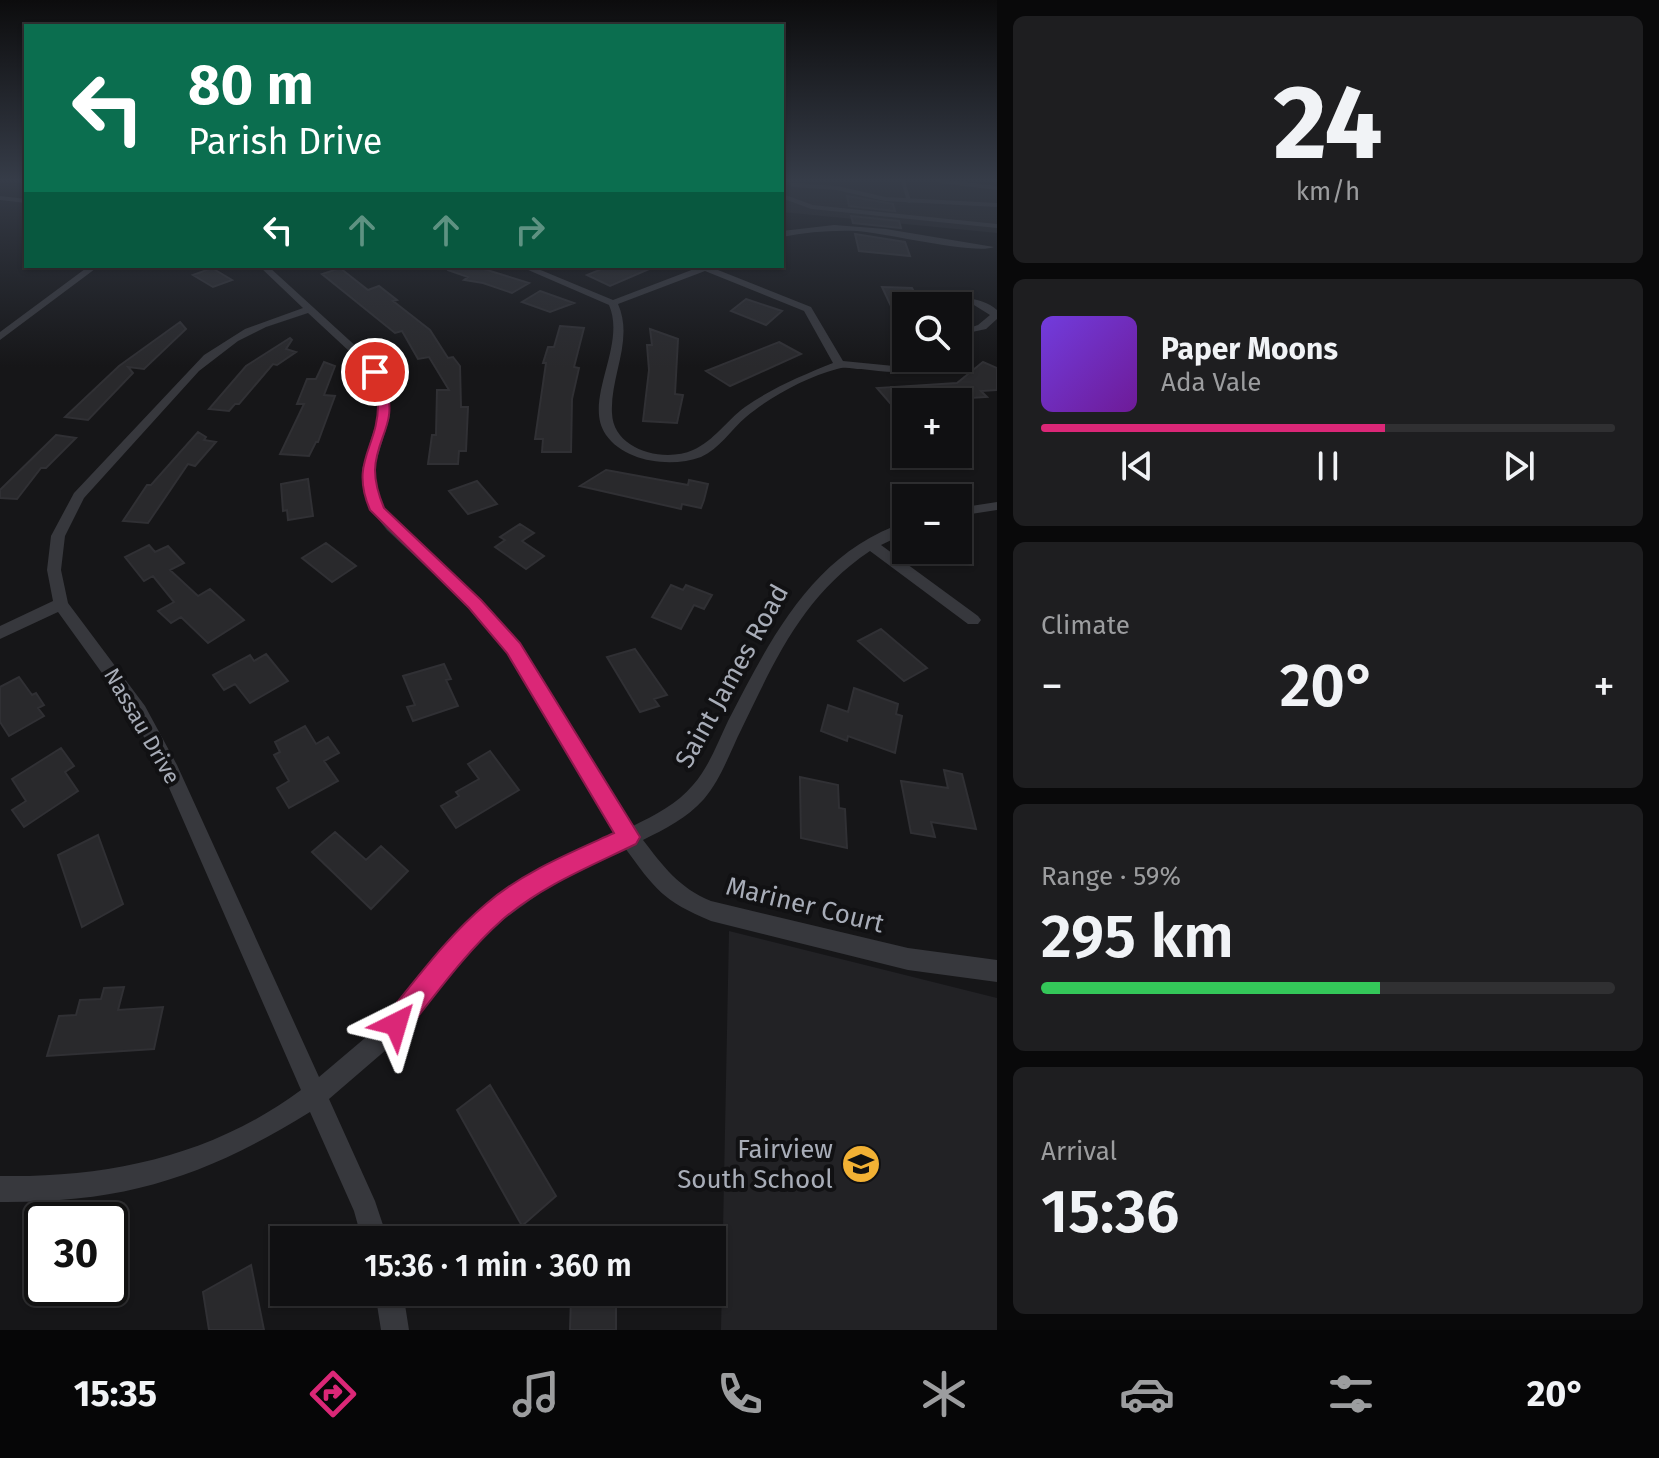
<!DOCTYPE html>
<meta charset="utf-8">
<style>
body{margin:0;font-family:"Fira Sans",sans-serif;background:#1e1e20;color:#f1f3f6;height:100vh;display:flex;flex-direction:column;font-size:30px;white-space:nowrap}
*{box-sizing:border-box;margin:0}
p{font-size:26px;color:#9c9d9f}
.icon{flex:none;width:44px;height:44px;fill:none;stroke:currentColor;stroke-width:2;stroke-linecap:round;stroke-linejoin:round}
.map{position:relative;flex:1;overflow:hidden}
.details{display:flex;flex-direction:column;gap:16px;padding:16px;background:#09090a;width:662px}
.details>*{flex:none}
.hud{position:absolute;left:24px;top:24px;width:760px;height:244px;border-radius:0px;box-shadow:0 2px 6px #0004,0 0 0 2px #303032;background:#0b6e4f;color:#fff;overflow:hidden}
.controls{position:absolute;left:892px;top:292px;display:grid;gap:16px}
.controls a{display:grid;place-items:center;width:80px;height:80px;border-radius:0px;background:#101012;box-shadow:0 2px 6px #0004,0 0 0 2px #303032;font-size:40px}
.speed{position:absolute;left:24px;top:1202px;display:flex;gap:16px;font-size:40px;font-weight:700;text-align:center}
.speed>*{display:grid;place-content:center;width:104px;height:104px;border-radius:50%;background:#101012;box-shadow:0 2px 6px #0004,0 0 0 2px #303032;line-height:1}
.speed .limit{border:4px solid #111;border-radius:12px;background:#fff;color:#111}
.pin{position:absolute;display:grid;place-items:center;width:68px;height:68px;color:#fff;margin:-34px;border:4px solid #fff;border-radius:50%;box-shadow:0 2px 8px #0007}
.me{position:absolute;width:88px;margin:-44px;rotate:40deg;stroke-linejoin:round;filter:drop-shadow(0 0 6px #0008)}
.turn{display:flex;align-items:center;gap:28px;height:168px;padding:0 32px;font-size:36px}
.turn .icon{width:104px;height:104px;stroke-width:2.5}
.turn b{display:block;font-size:56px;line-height:68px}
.lanes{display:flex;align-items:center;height:76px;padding:0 32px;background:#0003;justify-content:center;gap:40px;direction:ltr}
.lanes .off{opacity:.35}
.big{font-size:60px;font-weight:600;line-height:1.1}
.details .tile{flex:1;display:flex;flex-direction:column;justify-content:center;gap:12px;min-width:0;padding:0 28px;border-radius:12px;background:#1e1e20}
.details .dial{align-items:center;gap:0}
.dial b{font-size:104px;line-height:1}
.song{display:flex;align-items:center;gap:24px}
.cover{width:96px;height:96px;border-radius:12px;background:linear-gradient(135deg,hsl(260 70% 55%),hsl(280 70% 35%))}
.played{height:8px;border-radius:4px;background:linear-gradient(90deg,#db2777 60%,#303032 60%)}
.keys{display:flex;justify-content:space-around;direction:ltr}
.heat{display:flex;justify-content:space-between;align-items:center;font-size:44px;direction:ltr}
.charge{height:12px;border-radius:6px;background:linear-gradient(90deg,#34c759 59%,#303032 0)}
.trip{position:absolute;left:270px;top:1226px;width:456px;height:80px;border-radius:0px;background:#101012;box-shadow:0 2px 6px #0004,0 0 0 2px #303032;font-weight:600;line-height:80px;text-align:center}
.menu{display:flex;height:128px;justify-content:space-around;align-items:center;background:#060607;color:#9c9d9f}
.menu .icon{width:56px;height:56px}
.menu .on{color:#db2777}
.menu b{font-size:36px;color:#f1f3f6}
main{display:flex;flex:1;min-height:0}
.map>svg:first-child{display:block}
.built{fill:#222225}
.building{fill:#29292c;stroke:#303034;stroke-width:2}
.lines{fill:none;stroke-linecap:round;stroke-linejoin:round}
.lane{stroke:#37383d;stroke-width:4}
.street{fill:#37383d;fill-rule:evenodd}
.route{fill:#db2777;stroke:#8e194d;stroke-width:2}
.labels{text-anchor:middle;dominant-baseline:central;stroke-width:8;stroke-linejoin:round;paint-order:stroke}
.street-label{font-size:22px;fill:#a8adb8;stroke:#111113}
.near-street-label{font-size:26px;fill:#a8adb8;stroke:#111113}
.near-poi-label{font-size:26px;fill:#a8adb8;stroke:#111113;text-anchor:end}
</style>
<main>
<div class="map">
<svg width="997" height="1330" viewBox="0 0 997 1330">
<rect width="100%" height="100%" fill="#161618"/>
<path class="built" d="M782,181h215v52l-215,-21z
M729,931l268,67v332h-276z"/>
<path class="building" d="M847,196l46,8 2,7 -46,-5z
M851,216l48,5 2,7 -48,-5z
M855,234l50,8 5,14 -51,-5z
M449,266h25l55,17 -17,10 -29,-10 -19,-3 4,-3 -20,-7z
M609,266h47l-46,20 -23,-11z
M212,268l20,12 -19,7 -20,-12z
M340,268l28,22 11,-4 18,14 -4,1 37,29 18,28 5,-1 7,9 1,41h7l-2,44h-7l-1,13h-30l4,-29h4l1,-45h12l-20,-33 -11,2 -16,-28 -7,2 -73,-59z
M882,287l30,1 10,18h-16v32z
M540,291l34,12 -24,9 -28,-10z
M746,299l36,12 -16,14 -35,-14z
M180,322l6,7 -42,40 -16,-2 5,6 -45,47 -23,-3 54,-51z
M560,326l24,2 -10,39 5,1 -7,31 -1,53h-29l1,-13h-8l11,-76h-3l5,-16h6z
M650,329l28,10 -3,55 8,1 -6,28 -34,-2 6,-51 -2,-25h5z
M290,338l2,2 -6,9 10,3 -19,13 -4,-1 -34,40h-4l-6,7 -20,-2 37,-43z
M779,342l22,12 -71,32 -24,-15z
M324,362l11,4 -11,29 11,1 -17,46h-2l-7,14 -29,-2 24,-50h-7l10,-25h9z
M983,362l14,6v22l-16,1 6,6 -81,5v7l-10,1 -19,-22 80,-5z
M198,432l8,5 -2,3 12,2 -21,24 -7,-2 -40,59 -25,-2 24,-36h4z
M56,435l20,3 -30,30h-5l-24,31 -17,-1v-8z
M606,470l82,15 1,-5 19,4 -4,16 -3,8 -19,-4 -1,5 -101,-23z
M308,479l5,37 -25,4 -1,-10 -4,1 -2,-27z
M477,481l20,23 -29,10 -19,-23z
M520,524l14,9 -12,8 22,15 -18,13 -31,-22 10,-7 -5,-3z
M326,543l30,23 -24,16 -30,-24z
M149,545l6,7 13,-6 16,17 -14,7 28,26 12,-7 34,31 -36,23 -27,-26 -10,6 -13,-12 16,-9 -21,-26 -9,5 -19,-24z
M671,585l12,5 3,-5 26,10 -8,14 -10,-4 -13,24 -29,-12z
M881,629l46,39 -23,13 -46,-40z
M635,649l32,46 -13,4 5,7 -19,6 -33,-55z
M266,654l22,27 -38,22 -15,-19 -11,6 -11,-15 37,-20 4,6z
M444,664l7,15 -5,1 12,26 -45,15 -6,-14 8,-2 -12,-29z
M19,677l13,18 4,-2 8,12 -6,3 6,8 -35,20 -9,-14v-35z
M854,688l44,16 -2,10 6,2 -7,37 -47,-17 -1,5 -26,-10 7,-26 20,7z
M305,726l11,18 12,-7 11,16 -15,8 14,20 -49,27 -12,-20 12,-7 -15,-26 6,-3 -5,-10z
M61,748l13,18 -9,6 13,19 -54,36 -12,-17 14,-9 -14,-22z
M490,751l29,39 -63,38 -15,-22 18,-10 -3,-4 23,-13 -11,-15z
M944,770l18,4 14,55 -45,-7 4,15 -24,-4 -10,-52 47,7z
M800,777l38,8 1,23 6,1 2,39 -46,-10z
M335,832l31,28 15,-14 27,25 -37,38 -59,-57z
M98,835l25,69 -41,23 -24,-72z
M124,987l-6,23 45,-3 -9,42 -107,7 12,-40 17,-1 4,-15 21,-1 3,-11z
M490,1085l66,111 -34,30 -65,-116z
M251,1265l13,65h-55l-6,-38z
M571,1298l45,5v27h-46z"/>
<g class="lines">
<path class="lane" d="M903,181l6,20
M940,181l57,7
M793,185l44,3 48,11 112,6
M782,196l30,11 185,19"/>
<path class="street" d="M0,196l26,3v4l-26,-3z
M834,225l52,4 108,18c-18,8 -109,-14 -137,-16 -25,-1 -50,1 -75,6v-6z
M89,266h10l-99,74v-8z
M259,266h9l103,94 14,23 5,33 -16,53 3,26 7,13 13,16 83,76 40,44 113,182c22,-11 44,-22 60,-41 16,-18 25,-43 35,-64 42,-81 85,-169 178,-199v11l-25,12 97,71 3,4 -3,4h-10l-98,-73c-67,45 -94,107 -128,177 -12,24 -21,51 -38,71 -17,19 -39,30 -61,41 20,26 36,48 68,61l197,47 89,12v22l-89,-12 -197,-49c-48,-20 -56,-32 -86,-73l-75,38 -61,44 -95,113 -65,56 46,102 13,39h-26l-8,-29 -44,-99c-105,65 -185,91 -310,90v-26c108,2 212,-20 301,-86l-138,-316 -30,-58 -75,-104 -58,27v-13l53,-25 -6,-31 4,-34 23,-43 130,-138 41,-26 58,-21zM308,313l55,51 12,19 3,33 -16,53 3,26 6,15 16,20 83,78 38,44 108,181 -80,40 -61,42 -97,112 -59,50 -142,-312 -32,-59 -77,-103 -7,-33 4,-34 19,-38 115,-127 39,-30 28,-14z
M519,266h12l82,34 89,-34h12l-1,2 98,39 32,54 61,6 19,-9h13c-23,19 -47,14 -75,11 -7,0 -16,-3 -24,0 -30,8 -66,27 -91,48 -15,13 -27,32 -45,40 -30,11 -76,5 -95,-22 -24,-34 21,-89 3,-130zM705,271l99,40 29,52c-30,12 -61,25 -88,44 -18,13 -31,34 -52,43 -29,13 -80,0 -81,-37 -2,-37 22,-73 6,-109z
M963,299c13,-1 24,3 34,11v9l-11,10 -23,5 -5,-7v-9l11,10 9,-3 12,-10 -16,-10 -27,1z
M997,502v8l-39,6v-8z
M375,1292h28l6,38h-28z"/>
</g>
<linearGradient id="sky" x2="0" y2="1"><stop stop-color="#0c0c0d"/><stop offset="0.49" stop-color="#363c48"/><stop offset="1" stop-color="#363c48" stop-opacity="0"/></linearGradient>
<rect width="997" height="367" fill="url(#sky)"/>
<path class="route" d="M375,369c7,3 7,7 10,14 14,41 -9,53 -10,87 0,13 4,26 9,38l97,92 39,43 120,194 -4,7c-45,22 -95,42 -134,76 -37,33 -66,74 -97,113l-9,3 -9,-3 -4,-9 4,-9c31,-38 61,-79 99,-111 37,-32 84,-51 128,-71l-107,-180 -38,-45 -99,-98c-21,-49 9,-63 8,-107 0,-10 -6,-21 -9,-31z"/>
<defs>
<g id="school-disc" transform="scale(2)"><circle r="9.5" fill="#f2b134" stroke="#111113"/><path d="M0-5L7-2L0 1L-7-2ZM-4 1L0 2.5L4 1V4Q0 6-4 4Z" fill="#111"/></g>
</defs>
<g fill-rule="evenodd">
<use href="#school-disc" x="861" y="1164"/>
</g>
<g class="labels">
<g class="street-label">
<text transform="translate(142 726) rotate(60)">Nassau Drive</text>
</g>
<g class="near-street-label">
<text transform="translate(732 676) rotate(-61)">Saint James Road</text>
<text transform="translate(805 905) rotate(14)">Mariner Court</text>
</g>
<g class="near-poi-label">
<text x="833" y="1149">Fairview<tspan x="833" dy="30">South School</tspan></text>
</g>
</g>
</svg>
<div class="controls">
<a><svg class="icon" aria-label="search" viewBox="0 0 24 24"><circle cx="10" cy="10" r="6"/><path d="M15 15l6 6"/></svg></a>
<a>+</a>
<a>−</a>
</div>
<div class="speed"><div class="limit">30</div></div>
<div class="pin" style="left:375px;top:372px;background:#d93025"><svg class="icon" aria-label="arrive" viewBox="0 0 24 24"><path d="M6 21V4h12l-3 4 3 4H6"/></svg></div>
<svg class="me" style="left:396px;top:1024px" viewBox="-20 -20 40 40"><path d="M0-17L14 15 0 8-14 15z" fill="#db2777" stroke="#fff" stroke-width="4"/></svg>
<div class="trip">15:36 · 1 min · 360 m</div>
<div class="hud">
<div class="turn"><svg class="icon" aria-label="left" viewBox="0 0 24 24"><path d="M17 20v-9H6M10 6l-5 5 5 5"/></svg><div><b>80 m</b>Parish Drive</div></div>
<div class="lanes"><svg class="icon" aria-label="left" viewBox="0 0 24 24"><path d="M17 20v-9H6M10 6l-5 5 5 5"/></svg><svg class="icon off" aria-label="ahead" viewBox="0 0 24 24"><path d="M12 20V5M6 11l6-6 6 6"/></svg><svg class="icon off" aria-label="ahead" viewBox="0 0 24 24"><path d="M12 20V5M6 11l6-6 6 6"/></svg><svg class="icon off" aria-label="right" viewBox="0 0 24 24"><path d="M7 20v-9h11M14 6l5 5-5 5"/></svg></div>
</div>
</div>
<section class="details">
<div class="tile dial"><b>24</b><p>km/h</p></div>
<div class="tile">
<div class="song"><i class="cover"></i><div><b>Paper Moons</b><p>Ada Vale</p></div></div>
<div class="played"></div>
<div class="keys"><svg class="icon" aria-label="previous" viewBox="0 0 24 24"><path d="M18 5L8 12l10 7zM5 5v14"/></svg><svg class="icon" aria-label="pause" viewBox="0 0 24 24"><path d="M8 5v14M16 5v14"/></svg><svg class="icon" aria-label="next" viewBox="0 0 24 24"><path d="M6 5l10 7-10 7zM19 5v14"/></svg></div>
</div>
<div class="tile"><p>Climate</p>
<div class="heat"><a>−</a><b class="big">20°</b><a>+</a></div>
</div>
<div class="tile"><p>Range · 59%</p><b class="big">295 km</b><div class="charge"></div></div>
<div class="tile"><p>Arrival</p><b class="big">15:36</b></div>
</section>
</main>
<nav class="menu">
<b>15:35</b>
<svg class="icon on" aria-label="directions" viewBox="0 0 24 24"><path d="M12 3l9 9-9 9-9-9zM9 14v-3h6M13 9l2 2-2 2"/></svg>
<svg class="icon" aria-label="music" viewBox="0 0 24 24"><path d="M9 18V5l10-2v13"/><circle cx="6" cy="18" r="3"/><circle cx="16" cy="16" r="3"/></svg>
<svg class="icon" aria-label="phone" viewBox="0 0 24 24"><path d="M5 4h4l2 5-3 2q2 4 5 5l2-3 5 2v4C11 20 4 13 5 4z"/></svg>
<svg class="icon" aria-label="climate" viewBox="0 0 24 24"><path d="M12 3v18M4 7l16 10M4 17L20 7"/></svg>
<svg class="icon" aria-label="car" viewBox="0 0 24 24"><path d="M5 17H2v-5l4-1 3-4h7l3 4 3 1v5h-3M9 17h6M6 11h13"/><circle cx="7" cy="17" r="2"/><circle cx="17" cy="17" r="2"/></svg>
<svg class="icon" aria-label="filters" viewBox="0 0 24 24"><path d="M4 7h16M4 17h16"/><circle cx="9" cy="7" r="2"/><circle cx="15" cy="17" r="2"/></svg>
<b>20°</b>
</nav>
